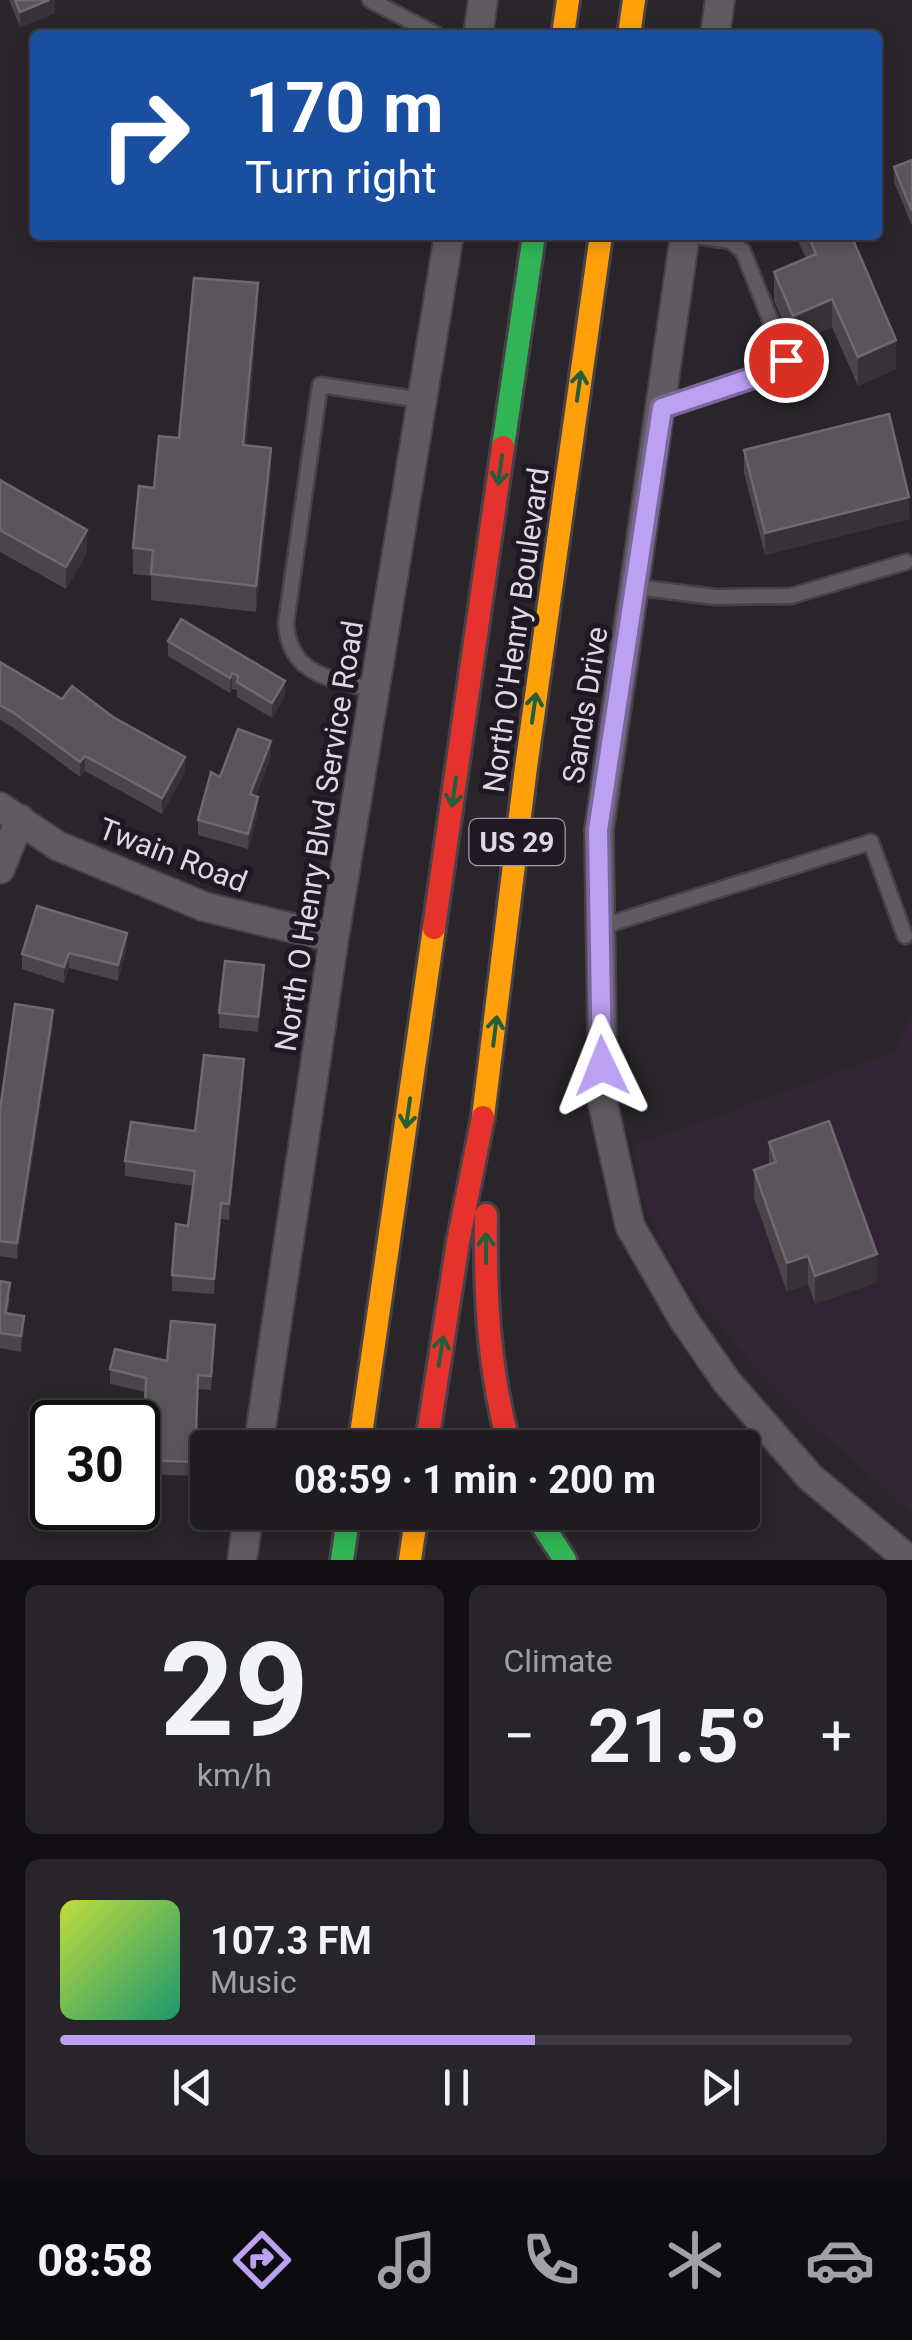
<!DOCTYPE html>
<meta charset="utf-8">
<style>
body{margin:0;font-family:Roboto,sans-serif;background:#272529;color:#f1f3f6;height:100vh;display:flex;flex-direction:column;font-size:38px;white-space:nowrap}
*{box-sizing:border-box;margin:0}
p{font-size:32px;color:#a1a1a5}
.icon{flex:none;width:55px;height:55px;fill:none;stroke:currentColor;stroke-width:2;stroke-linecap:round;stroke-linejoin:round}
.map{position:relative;height:1560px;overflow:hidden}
.details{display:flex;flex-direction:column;gap:25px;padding:25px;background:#110f12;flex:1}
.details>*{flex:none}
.guide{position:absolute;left:30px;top:30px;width:852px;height:210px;border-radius:10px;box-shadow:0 5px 15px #0003,0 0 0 2px #3c3a3e;background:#1a4fa0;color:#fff;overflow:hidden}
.speed{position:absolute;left:30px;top:1400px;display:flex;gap:20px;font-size:50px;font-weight:700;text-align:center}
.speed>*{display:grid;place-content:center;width:130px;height:130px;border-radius:50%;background:#1f1c20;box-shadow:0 5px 15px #0003,0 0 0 2px #3c3a3e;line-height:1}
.speed .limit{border:5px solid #111;border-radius:15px;background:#fff;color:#111}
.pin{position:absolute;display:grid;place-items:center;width:85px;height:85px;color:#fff;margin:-42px;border:5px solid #fff;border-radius:50%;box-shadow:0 2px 10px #0007}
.me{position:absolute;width:110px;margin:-55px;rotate:358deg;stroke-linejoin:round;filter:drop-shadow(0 0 8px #0008)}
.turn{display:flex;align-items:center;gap:35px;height:210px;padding:0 50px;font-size:45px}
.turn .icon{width:130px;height:130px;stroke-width:2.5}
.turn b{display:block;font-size:70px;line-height:85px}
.big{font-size:75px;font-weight:700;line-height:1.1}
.details .tile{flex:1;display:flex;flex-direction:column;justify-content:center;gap:15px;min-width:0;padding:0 35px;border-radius:15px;background:#272529}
.details .dial{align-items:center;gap:0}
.dial b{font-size:130px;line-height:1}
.song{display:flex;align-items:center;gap:30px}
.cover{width:120px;height:120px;border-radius:15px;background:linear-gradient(135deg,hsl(70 70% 55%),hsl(160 70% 35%))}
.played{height:10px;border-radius:5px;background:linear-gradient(90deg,#bca0f2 60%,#3c3a3e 60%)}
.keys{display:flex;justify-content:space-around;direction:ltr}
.heat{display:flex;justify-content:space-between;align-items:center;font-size:55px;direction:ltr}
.details .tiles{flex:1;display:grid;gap:25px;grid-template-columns:1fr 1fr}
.tile:last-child{grid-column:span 2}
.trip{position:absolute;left:190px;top:1430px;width:570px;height:100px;border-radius:10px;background:#1f1c20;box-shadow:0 5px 15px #0003,0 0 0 2px #3c3a3e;font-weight:700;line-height:100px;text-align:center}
.dock{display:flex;height:160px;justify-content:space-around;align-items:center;background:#0c0b0d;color:#a1a1a5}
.dock .icon{width:70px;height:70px}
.dock .on{color:#bca0f2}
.dock b{font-size:45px;color:#f1f3f6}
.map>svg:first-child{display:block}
.built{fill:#312534}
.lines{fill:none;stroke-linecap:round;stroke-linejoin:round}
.lane-casing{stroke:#474248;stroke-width:19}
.street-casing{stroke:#474248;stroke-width:32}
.fast-casing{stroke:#474248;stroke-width:28}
.slow-casing{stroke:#474248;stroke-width:28}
.jam-casing{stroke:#474248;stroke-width:28}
.lane{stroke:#5f5b60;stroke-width:14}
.street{stroke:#5f5b60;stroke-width:28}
.fast{stroke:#30b455;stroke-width:22}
.slow{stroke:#ff9f0a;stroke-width:22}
.jam{stroke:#e5322d;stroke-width:22}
.wall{fill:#4a4549}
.shaded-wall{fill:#363236}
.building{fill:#5a555a;stroke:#6f696f;stroke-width:2.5}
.oneway{stroke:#275e3a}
.route-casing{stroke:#7a689d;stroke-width:25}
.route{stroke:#bca0f2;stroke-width:18}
.labels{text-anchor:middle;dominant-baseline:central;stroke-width:10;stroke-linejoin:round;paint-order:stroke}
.shield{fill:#201823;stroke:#a59ea7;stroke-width:2.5}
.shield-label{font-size:28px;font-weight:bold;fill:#ded8e0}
.street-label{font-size:30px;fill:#ded8e0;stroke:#201823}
</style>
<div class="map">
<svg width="912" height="1560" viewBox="0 0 912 1560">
<rect width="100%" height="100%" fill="#29252a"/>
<path class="built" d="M912,1016v498l-92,-83 -67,-66 -72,-85 -26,-50 -15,-40 -7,-44 261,-94z"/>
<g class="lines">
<g class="lane-casing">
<path id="lane" d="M370,0l67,35
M662,408l119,-40 5,-8 -43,-109 -13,-10 -42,-6
M635,587l80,10 76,-1 115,-34
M374,690c-43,-11 -85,-15 -88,-67l34,-238 102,15
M600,927l271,-85 34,94"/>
</g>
<g class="street-casing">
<path id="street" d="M478,35l5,-35
M715,35l5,-35
M685,235l-86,595 4,274 27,122 54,94 43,62 83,95 99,83
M0,807l58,39 147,61 129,31
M0,869l20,-50
M258,1448l76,-510 115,-703
M242,1560l7,-48"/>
</g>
<g class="fast-casing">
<path id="fast" d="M503,447l31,-212
M534,1512l31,48
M342,1560l7,-48"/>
</g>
<g class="slow-casing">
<path id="slow" d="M563,35l5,-35
M629,35l5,-35
M483,1117l43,-350 75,-532
M359,1448l75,-520
M410,1560l7,-48"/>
</g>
<g class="jam-casing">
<path id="jam" d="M434,928l69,-481
M486,1215c-1,79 2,156 24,233
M426,1448l32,-206 25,-125"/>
</g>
<use href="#lane" class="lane"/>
<use href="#street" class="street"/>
<use href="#fast" class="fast"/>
<use href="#slow" class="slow"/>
<use href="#jam" class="jam"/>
</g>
<path class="wall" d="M9,0h46v13l-35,14z
M912,160v66l-18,-44v-15z
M795,235h56l45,134 -38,17 -26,-59 -39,17 -19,-43v-29l32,-14z
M258,310l-12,135 25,29 -15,138 -105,-12v-24l-18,-2v-26l21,-60 25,-50z
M744,450l165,69 -144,36 -21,-82z
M0,480l87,73 -21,36 -66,-37z
M168,641l117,56 -13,21 -35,-21v-7l-5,-1 -2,4 -62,-37z
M0,662l185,110 -23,42 -77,-43 -5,6 -66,-49 -14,-8z
M271,756l-15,40 2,16 -10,37 -50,-14v-15l22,-43z
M127,948l-9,33 -49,-13 -5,15 -42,-14v-15z
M264,980l-6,52 -39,-4v-15z
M53,1025l-36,234 -17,-3v-146z
M244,1075l-15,145 -8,-1 -7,75 -42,-3v-16l16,-49 6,-40 -69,-10v-15l70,-30z
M769,1142l108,140 -62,22 -7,-20 -21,8 -33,-94v-28l15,-5z
M0,1281l10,18 -3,15 17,17 -3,21 -21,-4z
M215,1339l-4,51 -13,-1 -3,87 -52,-2 3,-82 -36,-8v-15l57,-8z"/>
<path class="shaded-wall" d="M49,0h6v13l-35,14v-15z
M258,283v27l-15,161v-26z
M832,299v28l-39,17v-28z
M896,340v29l-38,17v-29z
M271,448v26l-15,138v-26z
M909,497v22l-144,36v-22z
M87,530v23l-21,36v-22z
M232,673v16l-2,4v-15z
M285,681v16l-13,21v-15z
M271,741v15l-21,54v-16z
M85,756v15l-5,6v-15z
M185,757v15l-23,42v-16z
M258,797v15l-10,37v-15z
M127,933v15l-9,33v-16z
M69,953v15l-5,15v-16z
M264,965v15l-6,52v-15z
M53,1010v15l-36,234v-16z
M244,1059v16l-15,145v-16z
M221,1203v16l-7,75v-15z
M877,1254v28l-62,22v-28z
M808,1256v28l-21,8v-29z
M24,1316v15l-3,21v-16z"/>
<path class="building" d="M15,0h34l-29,12z
M366,29l9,6h-13z
M912,160v51l-18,-44z
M808,235h43l45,105 -38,17 -26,-58 -39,17 -19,-44 42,-18z
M194,278l64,5 -15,162 28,3 -15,138 -105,-12 2,-24 -20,-2 6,-62 15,2 5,-52 20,2z
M889,414l20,83 -144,36 -21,-83z
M0,480l87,50 -21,37 -66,-37z
M181,619l104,62 -13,22 -35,-21 1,-6 -6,-3 -2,5 -62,-37z
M0,662l62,37 10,-13 41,31 72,40 -23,41 -77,-42 -5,6 -66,-49 -14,-8z
M238,729l33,12 -21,53 8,3 -10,37 -50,-14 13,-48 9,5z
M37,906l90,27 -9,32 -49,-12 -5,14 -42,-13z
M225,961l39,4 -6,52 -39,-4z
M15,1004l38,6 -36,233 -17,-2v-131z
M204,1055l40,4 -15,145 -8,-1 -7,76 -42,-4 4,-51 12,2 7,-55 -70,-10 6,-39 64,9z
M829,1121l48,133 -62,22 -7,-20 -21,7 -33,-93 22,-8 -7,-20z
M0,1281l10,2 -5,30 19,3 -3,20 -21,-3z
M171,1321l44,4 -4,51 -13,-1 -3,87 -52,-2 3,-82 -36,-9 5,-20 52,12z"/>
<defs><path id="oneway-shaft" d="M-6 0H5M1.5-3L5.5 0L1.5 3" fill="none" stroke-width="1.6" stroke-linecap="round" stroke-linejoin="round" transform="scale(2.5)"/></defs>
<g class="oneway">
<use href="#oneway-shaft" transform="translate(579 386) rotate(-82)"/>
<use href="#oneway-shaft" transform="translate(500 470) rotate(98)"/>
<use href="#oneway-shaft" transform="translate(534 708) rotate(-82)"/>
<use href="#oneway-shaft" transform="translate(454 792) rotate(98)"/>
<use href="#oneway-shaft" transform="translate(495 1031) rotate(-83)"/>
<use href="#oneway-shaft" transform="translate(408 1113) rotate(98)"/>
<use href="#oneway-shaft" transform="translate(486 1248) rotate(-90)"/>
<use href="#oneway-shaft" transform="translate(441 1351) rotate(-81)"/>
</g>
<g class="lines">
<g class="route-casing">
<path id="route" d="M602,1066l-4,-236 64,-422 120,-40 4,-8"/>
</g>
<use href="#route" class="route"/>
</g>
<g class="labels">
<rect class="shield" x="469.5" y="819" width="95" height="46" rx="8"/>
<g class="shield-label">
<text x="517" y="842">US 29</text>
</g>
<g class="street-label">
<text transform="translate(516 630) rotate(-82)">North O'Henry Boulevard</text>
<text transform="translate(585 705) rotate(-81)">Sands Drive</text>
<text transform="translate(319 836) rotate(-81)">North O Henry Blvd Service Road</text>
<text transform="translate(173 855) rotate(21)">Twain Road</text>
</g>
</g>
</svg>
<div class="speed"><div class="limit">30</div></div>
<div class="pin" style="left:786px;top:360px;background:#d93025"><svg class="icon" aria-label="arrive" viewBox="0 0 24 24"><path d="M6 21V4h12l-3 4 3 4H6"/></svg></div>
<svg class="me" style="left:602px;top:1066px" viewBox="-20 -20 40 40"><path d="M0-17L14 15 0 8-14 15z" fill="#bca0f2" stroke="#fff" stroke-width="4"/></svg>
<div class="trip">08:59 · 1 min · 200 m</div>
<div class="guide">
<div class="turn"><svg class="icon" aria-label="right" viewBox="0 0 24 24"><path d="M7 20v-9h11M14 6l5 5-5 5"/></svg><div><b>170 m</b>Turn right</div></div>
</div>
</div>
<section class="details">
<div class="tiles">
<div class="tile dial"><b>29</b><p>km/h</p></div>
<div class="tile"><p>Climate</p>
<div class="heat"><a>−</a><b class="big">21.5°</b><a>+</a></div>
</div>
<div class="tile">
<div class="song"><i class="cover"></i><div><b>107.3 FM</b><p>Music</p></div></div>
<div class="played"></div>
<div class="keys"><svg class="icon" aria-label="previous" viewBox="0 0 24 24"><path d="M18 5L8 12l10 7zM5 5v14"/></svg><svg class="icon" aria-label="pause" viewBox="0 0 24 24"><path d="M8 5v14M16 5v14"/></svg><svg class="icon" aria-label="next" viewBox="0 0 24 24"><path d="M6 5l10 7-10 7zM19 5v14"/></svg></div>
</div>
</div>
</section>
<nav class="dock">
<b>08:58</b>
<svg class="icon on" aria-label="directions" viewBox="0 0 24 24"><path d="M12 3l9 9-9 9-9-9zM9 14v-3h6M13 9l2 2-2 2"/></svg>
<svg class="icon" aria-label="music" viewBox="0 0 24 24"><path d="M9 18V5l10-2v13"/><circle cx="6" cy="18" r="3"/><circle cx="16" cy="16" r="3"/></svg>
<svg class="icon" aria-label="phone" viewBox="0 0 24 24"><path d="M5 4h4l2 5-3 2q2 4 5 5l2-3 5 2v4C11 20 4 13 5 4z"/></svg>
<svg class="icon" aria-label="climate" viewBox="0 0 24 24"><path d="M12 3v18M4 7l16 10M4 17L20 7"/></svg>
<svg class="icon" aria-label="car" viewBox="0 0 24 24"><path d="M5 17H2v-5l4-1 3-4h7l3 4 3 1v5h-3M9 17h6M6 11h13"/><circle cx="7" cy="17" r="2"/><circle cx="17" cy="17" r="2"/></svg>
</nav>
